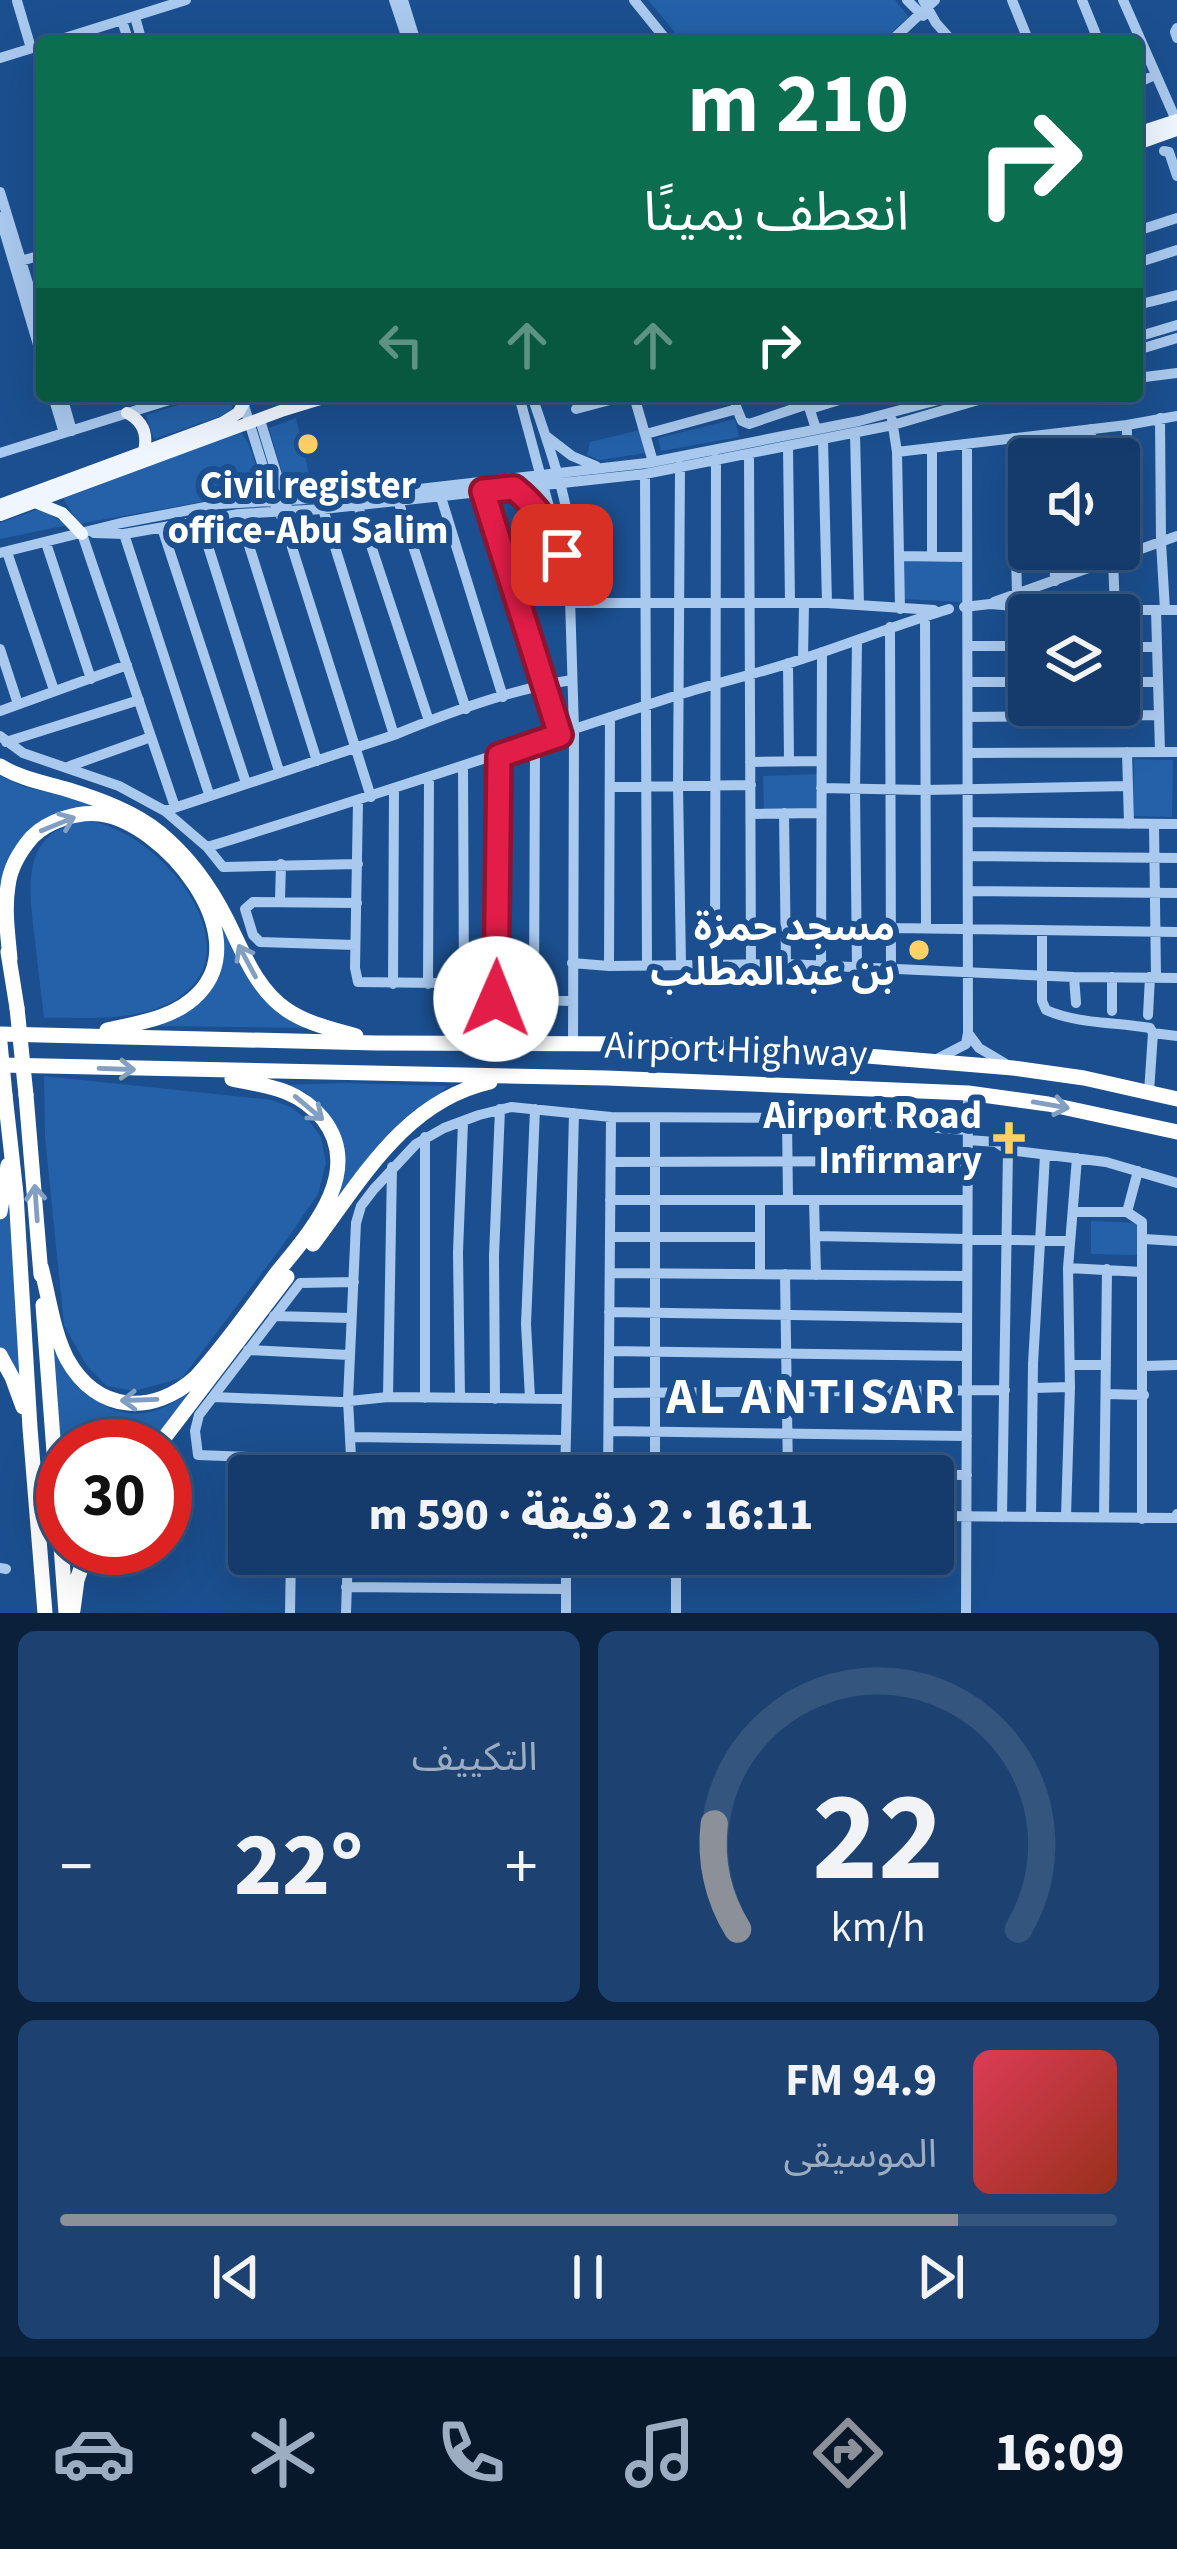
<!DOCTYPE html>
<html lang="ar">
<meta charset="utf-8">
<style>
body{margin:0;font-family:"Source Sans 3","Noto Sans Arabic",sans-serif;background:#1d4271;color:#f1f3f6;direction:rtl;height:100vh;display:flex;flex-direction:column;font-size:45px;white-space:nowrap}
*{box-sizing:border-box;margin:0}
p{font-size:39px;color:#9dadc1}
.icon{flex:none;width:66px;height:66px;fill:none;stroke:currentColor;stroke-width:2;stroke-linecap:round;stroke-linejoin:round}
.map{position:relative;height:1613px;overflow:hidden;direction:ltr}
.side{display:flex;flex-direction:column;gap:18px;padding:18px;background:#0b203b;flex:1}
.side>*{flex:none}
.guide{position:absolute;left:36px;top:36px;width:1107px;height:366px;border-radius:12px;box-shadow:0 12px 48px #0002,0 0 0 3px #33557e;direction:rtl;background:#0b6e4f;color:#fff;overflow:hidden}
.fabs{position:absolute;left:1008px;top:438px;display:grid;gap:24px}
.fabs a{display:grid;place-items:center;width:132px;height:132px;border-radius:12px;background:#143b6b;box-shadow:0 12px 48px #0002,0 0 0 3px #33557e;font-size:60px}
.speed{position:absolute;left:36px;top:1419px;display:flex;gap:24px;font-size:60px;font-weight:700;text-align:center}
.speed>*{display:grid;place-content:center;width:156px;height:156px;border-radius:50%;background:#143b6b;box-shadow:0 12px 48px #0002,0 0 0 3px #33557e;line-height:1}
.speed .limit{border:18px solid #d22;background:#fff;color:#111}
.pin{position:absolute;display:grid;place-items:center;width:102px;height:102px;color:#fff;margin:-51px;border-radius:24px;box-shadow:0 6px 18px #0006}
.me{position:absolute;width:132px;margin:-66px;rotate:1deg;stroke-linejoin:round;filter:drop-shadow(0 0 9px #0008)}
.turn{display:flex;align-items:center;gap:42px;height:252px;padding:0 36px;font-size:54px}
.turn .icon{width:156px;height:156px;stroke-width:2.5}
.turn b{display:block;font-size:84px;line-height:102px}
.lanes{display:flex;align-items:center;height:114px;padding:0 36px;background:#0003;justify-content:center;gap:60px;direction:ltr}
.lanes .off{opacity:.35}
.big{font-size:90px;font-weight:800;line-height:1.1}
.side .tile{flex:1;display:flex;flex-direction:column;justify-content:center;gap:18px;min-width:0;padding:0 42px;border-radius:18px;background:#1d4271}
.side .dial{align-items:center;gap:0}
.dial svg{height:312px;overflow:visible;fill:none;stroke:#33557e;stroke-width:7;stroke-linecap:round;text-anchor:middle}
.dial text{fill:#f1f3f6;stroke:none}
.song{display:flex;align-items:center;gap:36px}
.cover{width:144px;height:144px;border-radius:18px;background:linear-gradient(135deg,hsl(350 70% 55%),hsl(10 70% 35%))}
.played{height:12px;border-radius:6px;background:linear-gradient(90deg,#8c9099 85%,#33557e 85%)}
.keys{display:flex;justify-content:space-around;direction:ltr}
.heat{display:flex;justify-content:space-between;align-items:center;font-size:66px;direction:ltr}
.side .tiles{flex:1;display:grid;gap:18px;grid-template-columns:1fr 1fr}
.tile:last-child{grid-column:span 2}
.trip{position:absolute;left:228px;top:1455px;width:726px;height:120px;border-radius:12px;background:#143b6b;box-shadow:0 12px 48px #0002,0 0 0 3px #33557e;font-weight:800;line-height:120px;text-align:center;direction:rtl}
.dock{display:flex;height:192px;justify-content:space-around;align-items:center;background:#08182b;color:#9dadc1}
.dock .icon{width:84px;height:84px}
.dock .selected{color:#8c9099}
.dock b{font-size:54px;color:#f1f3f6}
.map>svg:first-child{display:block}
.green{fill:#2461a8}
.lines{fill:none;stroke-linecap:round;stroke-linejoin:round}
.minor{stroke:#a9c9ee;stroke-width:10}
.major{stroke:#f0f6ff;stroke-width:12}
.highway{stroke:#fff;stroke-width:15}
.highway-bridge{stroke:#fff;stroke-width:15}
.oneway{stroke:#829ec1}
.route-casing{stroke:#92132f;stroke-width:30}
.route{stroke:#e11d48;stroke-width:21}
.poi-dot{fill:#ffd166;stroke:#1b4f8f;stroke-width:4.5}
.labels{text-anchor:middle;dominant-baseline:central;stroke-width:12;stroke-linejoin:round;paint-order:stroke}
.poi-label{font-size:39px;font-weight:bold;fill:#fff;stroke:#1b4f8f;text-anchor:end}
.street-label{font-size:39px;fill:#fff;stroke:#1b4f8f}
.district-label{font-size:51px;font-weight:bold;letter-spacing:3px;fill:#fff;stroke:#1b4f8f}
</style>
<div class="map">
<svg width="1177" height="1613" viewBox="0 0 1177 1613">
<rect width="100%" height="100%" fill="#1b4f8f"/>
<path class="green" d="M648,0h247l14,17 -29,25h-197z
M208,396h23l1,13 -11,7 -67,23 -8,-24z
M296,418l17,74 -22,-3 -6,-7 -15,-50 -1,-4z
M735,419l4,18 -78,14 -3,-13z
M640,430l6,23 -47,7 -12,-5 3,-13z
M241,432c11,15 20,43 15,60l-177,32 -16,-26z
M39,509l29,16 -68,14v-16z
M902,560h60v42l-59,-3z
M1134,759l39,1 -1,57 -39,-1z
M819,774l1,35 -56,2 -1,-35z
M0,776l25,11 75,18c-75,8 -71,27 -100,88z
M88,821c74,9 178,138 77,184 -36,17 -83,12 -121,13 -3,-25 -6,-51 -9,-76 -6,-52 -17,-113 53,-121z
M207,890l29,61 69,77 -155,-2c16,-9 37,-16 51,-28 36,-30 20,-72 6,-108z
M44,1076l228,24 20,8 18,14 11,15 5,26 -8,31 -38,55 -98,129 -48,13 -27,-5 -20,-20 -23,-41 -19,-188z
M345,1083l102,3 -122,132 14,-30 -10,-72 -23,-24 -25,-7z
M8,1194l14,200 -22,-44v-128z
M1091,1221l48,2 -1,32 -47,-1z
M53,1348c20,39 60,81 109,60 12,-5 24,-13 34,-20l-44,58h-89v62z"/>
<g class="lines">
<path class="minor" d="M394,0l14,42
M403,0l13,42
M634,0l34,42
M907,0l16,16
M923,0l13,23 17,19
M1012,0l17,42
M1082,0l17,42
M1123,0l53,120
M17,1l14,47
M135,17l7,25
M122,21l7,21
M1177,28l-2,4 2,6
M52,42l134,-42
M890,42l45,-42
M0,58l42,-13
M1137,83l18,-8
M1164,151l5,1 8,24
M0,192l42,137
M0,217l42,141
M1137,231l40,-13
M17,262l25,-7
M1137,263l40,-13
M1137,305l40,-10
M1137,337l40,-12
M1137,350l40,-12
M1137,378l40,-5
M53,396l11,37
M62,396l10,35
M241,396l33,106 10,20 87,275
M519,396l43,159 7,10
M532,396c13,39 48,132 37,169l5,165 -1,315
M634,396l19,66
M576,409l49,-13
M737,409l5,12 7,3 59,-20 8,25
M810,409l42,-13
M1160,418l1,124 4,68
M260,420l27,88
M892,420l5,32 3,157
M855,433l4,172
M646,434l91,-25 -4,-13
M1052,434v25
M546,436l26,20 24,10
M1013,438l4,155
M823,440l4,163
M788,447l2,156
M932,448v108
M897,452l230,-27 50,-9
M0,453l182,-57
M749,454l2,511
M1091,459v-30
M680,466l-2,319 3,179
M645,474l2,491
M514,488l37,42
M483,491l77,244
M440,494l63,203
M398,500l68,209
M358,506l71,215
M323,509l71,226
M239,514l78,247
M200,521l79,250
M162,528l84,255
M94,533l30,1 115,-20 84,-5 322,-35 248,-49 99,-29
M82,534l93,273
M124,534l85,260
M46,543l45,136
M1054,549l1,32
M7,552l47,138
M0,553l121,-30 100,-19 137,-8 289,-33 212,-42 94,-25
M1126,555l1,-130
M899,556l68,1
M1113,560l2,50
M1090,568v-19
M994,602l183,-66
M571,603h256l107,7
M964,607l26,-3 72,6h115
M1156,610l4,142
M925,616l1,311
M890,627l1,341
M968,646h61
M1119,647h38
M0,649l18,55
M803,659l1,-55
M788,663l1,98
M968,682h61
M1119,682h39
M0,711l127,-46
M968,717l191,-2
M0,736l23,17 96,33 46,25 42,36 16,20 135,-3
M6,742l133,-42
M1127,752l2,72
M968,753l209,-1
M750,762l71,-1
M70,766l81,-29
M463,766l1,220
M610,787l141,-2
M821,788l103,2 204,-4
M358,802l-3,166 3,14 82,1 24,3 33,13 75,2
M165,811l229,-76c56,-23 118,-46 178,-55
M784,813l2,151
M751,814l70,-1
M968,822l209,2
M1154,824l2,153
M207,847c158,-48 314,-101 471,-152 41,-13 83,-22 124,-36 49,-16 97,-35 147,-50
M968,856l209,2
M968,891l209,2
M280,900l1,-36
M892,928l285,4
M1042,930v71l4,9c32,14 69,12 104,18l3,5
M355,945l-95,-3 -7,-7 -8,-26 8,-7 104,1
M572,963l37,3 177,-2 288,13 103,1
M715,964l1,-505
M609,966l1,-249
M821,966l1,-314
M857,968l-2,-178 2,-149
M1074,977l2,26
M393,984l1,-194
M428,984l1,-205
M497,999l2,-243
M534,1000l1,-257
M1112,1011v-34
M1148,1015l2,-38
M968,1033l11,15 27,16
M937,1059l29,-15 2,-11 -1,-589
M1149,1092l4,-59 24,3
M787,1118l1,82
M655,1119v357
M968,1140l28,2 12,8 98,12 71,21
M611,1162l356,-1
M610,1200h357
M814,1200l2,75
M1073,1212h54l15,10v297
M1127,1212l11,-41
M815,1236l255,5
M610,1237h150
M1144,1239l33,2
M1068,1268l74,4
M610,1273l357,3
M760,1274v-74
M785,1274l3,202
M609,1312l358,6
M274,1316l77,2
M248,1350l101,5
M609,1351l358,5
M1070,1365h36
M1144,1366l33,-1
M1033,1388l37,-1
M609,1393l396,-3
M1106,1394l38,1
M213,1397l127,5 48,-5 178,2
M388,1397l4,-230
M425,1398v-261
M460,1398l-2,-146 5,-130
M530,1398l-4,-74 9,-215
M495,1399l-1,-143 6,-147
M609,1431l358,5
M350,1437l214,3
M352,1461l-154,-6 -3,-24 4,-16 101,-132 54,-1
M608,1473l359,2
M352,1476l-4,-76 8,-177 5,-17 13,-17 42,-45 28,-16 35,-13 32,-8 100,10 176,1 180,12
M352,1476h213l9,-363
M608,1476l3,-359
M933,1516l244,2v-4
M1066,1516l4,-129 -2,-119 9,-110
M1002,1517l6,-367
M1031,1517l2,-153 12,-209
M1104,1517l3,-248
M566,1554v59
M0,1568l6,1
M346,1587l220,2
M290,1613l1,-59
M346,1613l2,-59
M676,1613v-59
M966,1613l2,-520"/>
<path class="major" d="M1137,133l40,-13
M1137,144l40,-14
M127,413c16,8 21,21 17,38
M35,502l27,11 20,21
M0,505l222,-82 16,-10 10,-17
M0,515l281,-104 49,-15"/>
<path class="highway" d="M0,766c21,13 46,17 69,24 32,10 65,22 91,43 29,24 50,53 67,87 16,32 29,69 60,90 21,14 45,19 69,26
M8,952l9,56
M10,959c-2,-24 -6,-49 -2,-73 2,-19 12,-35 24,-49 16,-16 46,-26 68,-23 63,8 156,119 99,179 -23,25 -60,30 -92,37
M0,1034l376,9 275,1 192,10 170,14 71,10 93,21
M0,1065l607,13 361,15 80,11 129,28
M5,1095l11,99 14,234 15,185
M26,1095l15,180
M0,1212l8,-47
M313,1244c49,-65 92,-143 177,-162
M41,1267c8,30 12,65 26,92 30,54 86,57 129,18 29,-32 54,-68 80,-103 33,-41 89,-101 47,-155 -10,-12 -22,-21 -37,-27 -17,-7 -36,-9 -54,-13
M43,1305l23,308
M0,1355l12,22 11,30
M158,1446l129,-169
M73,1610l4,-30 11,-32"/>
<path class="highway-bridge" d="M17,1008l9,87
M0,1043l5,52"/>
</g>
<defs><path id="oneway-shaft" d="M-6 0H5M1.5-3L5.5 0L1.5 3" fill="none" stroke-width="1.6" stroke-linecap="round" stroke-linejoin="round" transform="scale(3)"/></defs>
<g class="oneway">
<use href="#oneway-shaft" transform="translate(58 824) rotate(-22)"/>
<use href="#oneway-shaft" transform="translate(247 961) rotate(-118)"/>
<use href="#oneway-shaft" transform="translate(117 1069) rotate(2)"/>
<use href="#oneway-shaft" transform="translate(1051 1105) rotate(10)"/>
<use href="#oneway-shaft" transform="translate(309 1108) rotate(40)"/>
<use href="#oneway-shaft" transform="translate(36 1203) rotate(-94)"/>
<use href="#oneway-shaft" transform="translate(139 1400) rotate(178)"/>
</g>
<g class="lines">
<g class="route-casing">
<path id="route" d="M496,999l3,-243 61,-21 -77,-244 31,-3c21,17 40,41 48,67"/>
</g>
<use href="#route" class="route"/>
</g>
<g class="poi-dot">
<circle cx="308" cy="444" r="12"/>
<circle cx="919" cy="950" r="12"/>
<path d="M1003 1120h12v12h12v12h-12v12h-12v-12h-12v-12h12z"/>
</g>
<g class="labels">
<g class="poi-label">
<text x="308" y="486" text-anchor="middle">Civil register<tspan x="308" dy="45">office-Abu Salim</tspan></text>
<text x="895" y="928">مسجد حمزة<tspan x="895" dy="45">بن عبدالمطلب</tspan></text>
<text x="982" y="1116">Airport Road<tspan x="982" dy="45">Infirmary</tspan></text>
</g>
<g class="street-label">
<text transform="translate(736 1050) rotate(2)">Airport Highway</text>
</g>
<g class="district-label">
<text x="812" y="1397">AL ANTISAR</text>
</g>
</g>
</svg>
<div class="fabs">
<a><svg class="icon" aria-label="sound" viewBox="0 0 24 24"><path d="M4 9h4l5-4v14l-5-4H4zM17 9q2 3 0 6"/></svg></a>
<a><svg class="icon" aria-label="layers" viewBox="0 0 24 24"><path d="M12 4l9 5-9 5-9-5zM3 14l9 5 9-5"/></svg></a>
</div>
<div class="speed"><div class="limit">30</div></div>
<div class="pin" style="left:562px;top:555px;background:#d93025"><svg class="icon" aria-label="arrive" viewBox="0 0 24 24"><path d="M6 21V4h12l-3 4 3 4H6"/></svg></div>
<svg class="me" style="left:496px;top:999px" viewBox="-20 -20 40 40"><circle r="19" fill="#fff"/><path d="M0-13L10 11 0 6-10 11z" fill="#e11d48"/></svg>
<div class="trip">16:11 · 2 دقيقة · 590 m</div>
<div class="guide">
<div class="turn"><svg class="icon" aria-label="right" viewBox="0 0 24 24"><path d="M7 20v-9h11M14 6l5 5-5 5"/></svg><div><b>210 m</b>انعطف يمينًا</div></div>
<div class="lanes"><svg class="icon off" aria-label="left" viewBox="0 0 24 24"><path d="M17 20v-9H6M10 6l-5 5 5 5"/></svg><svg class="icon off" aria-label="ahead" viewBox="0 0 24 24"><path d="M12 20V5M6 11l6-6 6 6"/></svg><svg class="icon off" aria-label="ahead" viewBox="0 0 24 24"><path d="M12 20V5M6 11l6-6 6 6"/></svg><svg class="icon" aria-label="right" viewBox="0 0 24 24"><path d="M7 20v-9h11M14 6l5 5-5 5"/></svg></div>
</div>
</div>
<section class="side">
<div class="tiles">
<div class="tile dial"><svg viewBox="0 0 100 80">
<path d="M14 69A42 42 0 1 1 86 69"/>
<path d="M14 69A42 42 0 0 1 8 42" stroke="#8c9099"/>
<text x="50" y="56" font-size="32" font-weight="700">22</text>
<text x="50" y="72" font-size="11">km/h</text>
</svg></div>
<div class="tile"><p>التكييف</p>
<div class="heat"><a>−</a><b class="big">22°</b><a>+</a></div>
</div>
<div class="tile">
<div class="song"><i class="cover"></i><div><b>94.9 FM</b><p>الموسيقى</p></div></div>
<div class="played"></div>
<div class="keys"><svg class="icon" aria-label="previous" viewBox="0 0 24 24"><path d="M18 5L8 12l10 7zM5 5v14"/></svg><svg class="icon" aria-label="pause" viewBox="0 0 24 24"><path d="M8 5v14M16 5v14"/></svg><svg class="icon" aria-label="next" viewBox="0 0 24 24"><path d="M6 5l10 7-10 7zM19 5v14"/></svg></div>
</div>
</div>
</section>
<nav class="dock">
<b>16:09</b>
<svg class="icon selected" aria-label="directions" viewBox="0 0 24 24"><path d="M12 3l9 9-9 9-9-9zM9 14v-3h6M13 9l2 2-2 2"/></svg>
<svg class="icon" aria-label="music" viewBox="0 0 24 24"><path d="M9 18V5l10-2v13"/><circle cx="6" cy="18" r="3"/><circle cx="16" cy="16" r="3"/></svg>
<svg class="icon" aria-label="phone" viewBox="0 0 24 24"><path d="M5 4h4l2 5-3 2q2 4 5 5l2-3 5 2v4C11 20 4 13 5 4z"/></svg>
<svg class="icon" aria-label="climate" viewBox="0 0 24 24"><path d="M12 3v18M4 7l16 10M4 17L20 7"/></svg>
<svg class="icon" aria-label="car" viewBox="0 0 24 24"><path d="M5 17H2v-5l4-1 3-4h7l3 4 3 1v5h-3M9 17h6M6 11h13"/><circle cx="7" cy="17" r="2"/><circle cx="17" cy="17" r="2"/></svg>
</nav>
